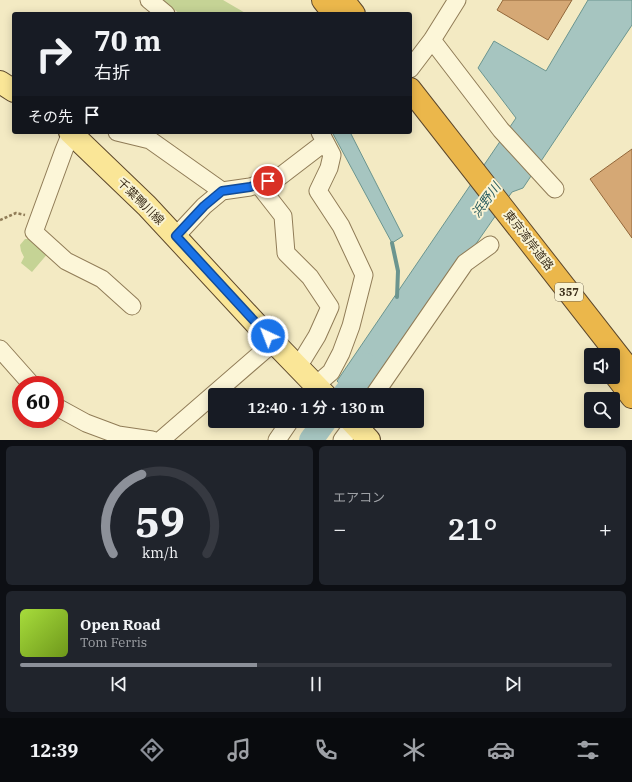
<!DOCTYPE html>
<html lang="ja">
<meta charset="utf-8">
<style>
body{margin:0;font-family:"IBM Plex Serif","Noto Sans JP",serif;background:#20242c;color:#f1f3f6;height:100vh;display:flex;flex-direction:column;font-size:15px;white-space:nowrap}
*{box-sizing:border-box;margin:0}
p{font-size:13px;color:#9ea1a6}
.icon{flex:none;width:22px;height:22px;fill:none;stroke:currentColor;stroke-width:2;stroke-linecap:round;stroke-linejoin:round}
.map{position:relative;height:440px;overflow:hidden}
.side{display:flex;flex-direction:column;gap:6px;padding:6px;background:#0d0f14;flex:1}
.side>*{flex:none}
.banner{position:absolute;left:12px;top:12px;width:400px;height:122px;border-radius:4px;box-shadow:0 2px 10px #0003;background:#171b24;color:#f1f3f6;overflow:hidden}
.buttons{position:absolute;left:584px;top:348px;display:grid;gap:8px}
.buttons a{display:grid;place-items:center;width:36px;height:36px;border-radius:4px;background:#171b24;box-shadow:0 2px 10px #0003;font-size:20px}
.speed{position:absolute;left:12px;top:376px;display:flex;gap:8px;font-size:20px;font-weight:700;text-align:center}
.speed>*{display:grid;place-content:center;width:52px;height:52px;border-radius:50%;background:#171b24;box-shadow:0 2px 10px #0003;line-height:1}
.speed .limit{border:6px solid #d22;background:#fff;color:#111}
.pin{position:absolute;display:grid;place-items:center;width:34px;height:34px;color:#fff;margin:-17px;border:2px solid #fff;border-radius:50%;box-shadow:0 1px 4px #0007}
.me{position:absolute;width:44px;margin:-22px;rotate:317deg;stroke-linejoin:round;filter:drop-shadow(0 0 3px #0008)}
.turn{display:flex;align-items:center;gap:14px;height:84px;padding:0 16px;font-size:18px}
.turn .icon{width:52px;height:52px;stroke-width:2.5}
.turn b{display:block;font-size:28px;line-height:34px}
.then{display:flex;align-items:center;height:38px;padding:0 16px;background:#0003;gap:8px;font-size:15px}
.big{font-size:30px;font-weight:600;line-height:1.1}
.side .tile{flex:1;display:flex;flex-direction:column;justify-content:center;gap:6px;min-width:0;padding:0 14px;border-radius:6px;background:#20242c}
.side .dial{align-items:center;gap:0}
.dial svg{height:104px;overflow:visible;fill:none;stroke:#363941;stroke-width:7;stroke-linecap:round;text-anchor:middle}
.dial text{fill:#f1f3f6;stroke:none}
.song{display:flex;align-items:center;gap:12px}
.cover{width:48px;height:48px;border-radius:6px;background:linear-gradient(135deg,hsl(80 70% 55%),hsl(80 70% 35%))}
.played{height:4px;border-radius:2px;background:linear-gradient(90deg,#8c9099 40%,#363941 40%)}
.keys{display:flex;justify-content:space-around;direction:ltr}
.heat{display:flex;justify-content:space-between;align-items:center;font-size:22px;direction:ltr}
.side .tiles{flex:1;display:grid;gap:6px;grid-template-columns:1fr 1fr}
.tile:last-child{grid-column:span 2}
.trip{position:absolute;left:208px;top:388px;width:216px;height:40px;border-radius:4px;background:#171b24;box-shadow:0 2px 10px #0003;font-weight:600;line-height:40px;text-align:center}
.tabs{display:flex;height:64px;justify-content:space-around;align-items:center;background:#090b0e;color:#9ea1a6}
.tabs .icon{width:28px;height:28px}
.tabs .on{color:#8c9099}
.tabs b{font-size:18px;color:#f1f3f6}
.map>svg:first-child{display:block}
.green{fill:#c5d395}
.water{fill:#a6c5c0;stroke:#6b958f}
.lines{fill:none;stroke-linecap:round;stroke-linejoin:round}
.stream{stroke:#6b958f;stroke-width:4}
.river{stroke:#a6c5c0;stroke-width:24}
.building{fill:#d5a875;stroke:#92673a}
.minor-casing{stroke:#907c57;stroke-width:19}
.major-casing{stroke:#5d482c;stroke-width:24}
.highway-casing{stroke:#5d482c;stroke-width:24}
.path{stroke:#907c57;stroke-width:2.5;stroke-dasharray:3 2;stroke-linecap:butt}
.minor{stroke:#fcf6d8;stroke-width:17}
.major{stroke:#fae697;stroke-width:22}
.highway{stroke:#ebb74b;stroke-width:22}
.route-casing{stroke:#114b97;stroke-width:10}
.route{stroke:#1a73e8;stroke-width:7}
.labels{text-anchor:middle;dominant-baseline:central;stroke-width:4;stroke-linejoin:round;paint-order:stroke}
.shield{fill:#f9f3d4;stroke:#766b54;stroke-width:1}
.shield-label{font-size:11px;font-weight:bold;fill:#3e311d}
.street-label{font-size:12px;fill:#3e311d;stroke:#f9f3d4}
.water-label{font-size:13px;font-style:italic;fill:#2b5d5f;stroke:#f9f3d4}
</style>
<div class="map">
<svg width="632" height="440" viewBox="0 0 632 440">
<rect width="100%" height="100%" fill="#f3eac3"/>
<path class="green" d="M162,0h61l24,14h-67z
M25,239h9l15,13 -17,20 -11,-9 3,-6 -3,-6 -1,-6z"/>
<path class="water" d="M588,0h44v25l-109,163 -11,4 -141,203h-21l-13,-14 179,-263 -38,-50 16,-27 52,30z
M332,132h18l53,104 -11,7z"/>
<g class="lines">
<path class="stream" d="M392,243l6,28 -1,26"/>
<path class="river" d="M344,395l22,-30
M311,440l14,-19"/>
</g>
<path class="building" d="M503,0h69l-24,40 -51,-30z
M632,149v89l-42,-59z"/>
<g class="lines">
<g class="minor-casing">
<path id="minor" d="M149,0l17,14
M432,40l69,90 54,59
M410,69l22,-29 25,-40
M74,132l-3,1 -7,17 -30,82 32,29 36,18 30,27
M117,132l33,8 72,51
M258,184l25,32 3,37 24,24 20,30 -13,29 -19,31
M176,236l28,-30 18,-15 28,-4 28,-9 47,-36
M0,349l32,36
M309,395l7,-10 15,-13 10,-19 10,-27 13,-51 -23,-49 -23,-35 11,-23 3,-13 -12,-23
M374,395l91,-132 25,-18
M55,406l31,17 32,12 34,5
M161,440l113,-98
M277,440l13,-19
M342,440l14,-19"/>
</g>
<g class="major-casing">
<path id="major" d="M0,82l14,9
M70,132l77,74 114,123 64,66
M351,421l18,19"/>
</g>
<g class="highway-casing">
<path id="highway" d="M323,0l11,14
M343,0l11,14
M410,89l222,284
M613,372l19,25"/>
</g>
<path class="path" d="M0,220l16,-7 9,2"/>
<use href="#minor" class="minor"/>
<use href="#major" class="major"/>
<use href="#highway" class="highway"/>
</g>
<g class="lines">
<g class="route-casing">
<path id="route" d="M268,336l-92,-100 28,-30 18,-15 28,-4 18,-6"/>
</g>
<use href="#route" class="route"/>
</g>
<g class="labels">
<rect class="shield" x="555" y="283" width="28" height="18" rx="3"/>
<g class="shield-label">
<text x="569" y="292">357</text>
</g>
<g class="street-label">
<text transform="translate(141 201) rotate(45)">千葉鴨川線</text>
<text transform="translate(529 240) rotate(52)">東京湾岸道路</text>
</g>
<g class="water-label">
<text transform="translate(486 200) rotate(-54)">浜野川</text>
</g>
</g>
</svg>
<div class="buttons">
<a><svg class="icon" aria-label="sound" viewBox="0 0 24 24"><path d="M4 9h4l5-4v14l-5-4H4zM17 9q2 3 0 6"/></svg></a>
<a><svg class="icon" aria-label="search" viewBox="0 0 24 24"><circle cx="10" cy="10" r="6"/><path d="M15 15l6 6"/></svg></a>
</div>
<div class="speed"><div class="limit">60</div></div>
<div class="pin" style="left:268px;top:181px;background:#d93025"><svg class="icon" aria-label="arrive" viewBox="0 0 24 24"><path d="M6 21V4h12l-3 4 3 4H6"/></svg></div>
<svg class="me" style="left:268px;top:336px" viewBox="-20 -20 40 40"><circle r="17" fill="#1a73e8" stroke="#fff" stroke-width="3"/><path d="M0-11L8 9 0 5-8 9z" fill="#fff"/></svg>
<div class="trip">12:40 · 1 分 · 130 m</div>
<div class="banner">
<div class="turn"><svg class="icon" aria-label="right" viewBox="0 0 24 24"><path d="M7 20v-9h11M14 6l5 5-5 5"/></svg><div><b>70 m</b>右折</div></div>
<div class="then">その先<svg class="icon" aria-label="arrive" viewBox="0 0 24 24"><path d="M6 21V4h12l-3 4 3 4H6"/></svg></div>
</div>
</div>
<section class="side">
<div class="tiles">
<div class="tile dial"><svg viewBox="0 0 100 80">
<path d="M14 69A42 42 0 1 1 86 69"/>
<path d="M14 69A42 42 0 0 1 36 8" stroke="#8c9099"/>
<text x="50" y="56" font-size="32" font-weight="700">59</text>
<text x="50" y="72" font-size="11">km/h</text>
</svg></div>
<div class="tile"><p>エアコン</p>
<div class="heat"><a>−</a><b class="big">21°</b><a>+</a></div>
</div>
<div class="tile">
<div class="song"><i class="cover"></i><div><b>Open Road</b><p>Tom Ferris</p></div></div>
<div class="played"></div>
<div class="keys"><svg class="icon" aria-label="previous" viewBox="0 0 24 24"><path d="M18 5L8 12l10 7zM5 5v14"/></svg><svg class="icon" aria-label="pause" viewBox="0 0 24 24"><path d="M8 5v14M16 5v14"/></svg><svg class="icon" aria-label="next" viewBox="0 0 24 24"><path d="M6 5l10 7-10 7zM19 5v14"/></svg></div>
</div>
</div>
</section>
<nav class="tabs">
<b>12:39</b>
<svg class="icon on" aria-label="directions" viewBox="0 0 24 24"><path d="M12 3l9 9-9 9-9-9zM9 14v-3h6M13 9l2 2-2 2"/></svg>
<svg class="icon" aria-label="music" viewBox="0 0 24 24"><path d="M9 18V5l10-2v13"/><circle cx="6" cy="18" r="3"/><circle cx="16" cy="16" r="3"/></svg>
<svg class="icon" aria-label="phone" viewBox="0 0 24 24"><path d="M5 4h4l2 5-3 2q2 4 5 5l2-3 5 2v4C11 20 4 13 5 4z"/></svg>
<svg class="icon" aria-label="climate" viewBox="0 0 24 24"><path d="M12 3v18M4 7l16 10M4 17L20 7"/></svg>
<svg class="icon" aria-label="car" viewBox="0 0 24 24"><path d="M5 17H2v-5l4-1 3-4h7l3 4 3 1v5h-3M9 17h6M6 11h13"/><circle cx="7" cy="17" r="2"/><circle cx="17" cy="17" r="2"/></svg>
<svg class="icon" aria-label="filters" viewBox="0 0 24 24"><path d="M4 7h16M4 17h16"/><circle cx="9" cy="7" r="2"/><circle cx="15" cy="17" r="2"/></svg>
</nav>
